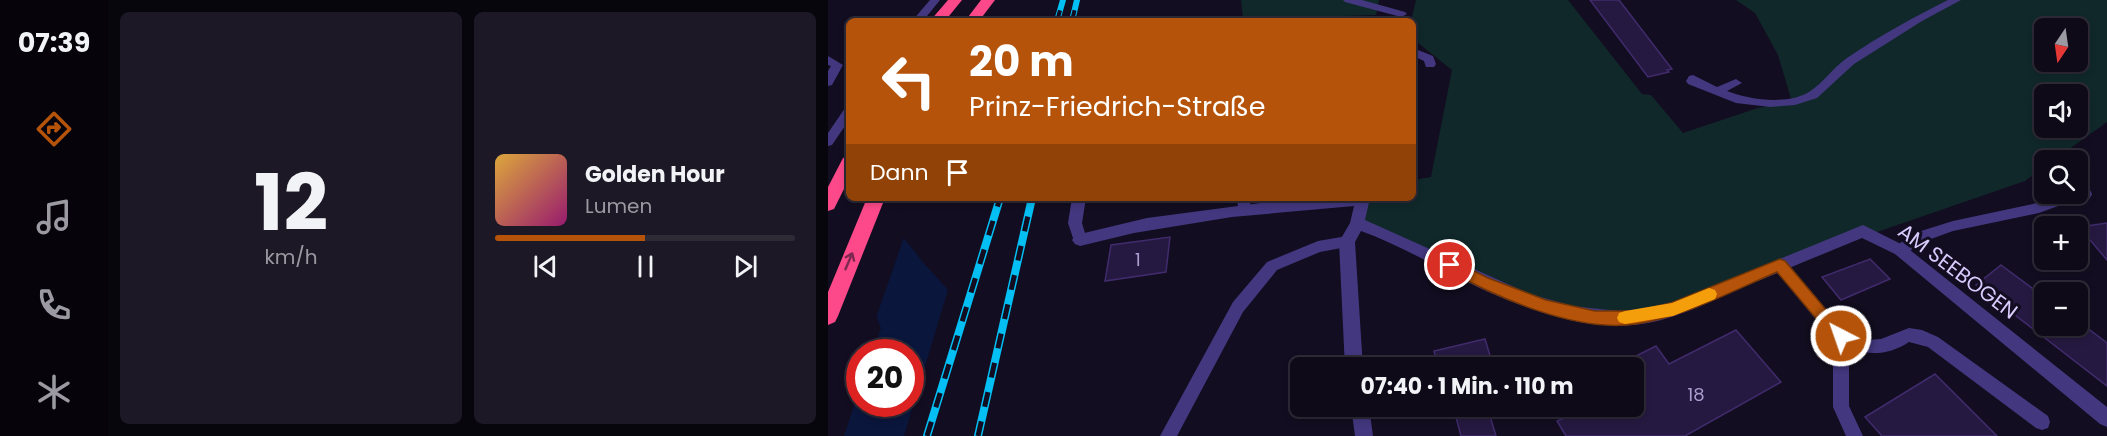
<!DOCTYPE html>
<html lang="de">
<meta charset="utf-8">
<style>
body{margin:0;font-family:Poppins,sans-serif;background:#1c1825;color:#f1f3f6;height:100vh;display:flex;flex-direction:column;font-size:22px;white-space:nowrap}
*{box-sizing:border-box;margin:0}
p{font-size:20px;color:#9b9aa2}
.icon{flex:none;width:33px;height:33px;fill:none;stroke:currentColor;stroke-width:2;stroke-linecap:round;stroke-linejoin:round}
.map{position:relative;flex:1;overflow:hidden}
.details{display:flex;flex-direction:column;gap:12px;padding:12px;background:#08060d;width:720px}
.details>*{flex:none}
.hud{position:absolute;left:18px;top:18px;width:570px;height:183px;border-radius:9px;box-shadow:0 3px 9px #0003,0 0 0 2px #2e2b37;background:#b45309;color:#fff;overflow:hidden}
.needle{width:39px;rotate:193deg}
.controls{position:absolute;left:1206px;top:18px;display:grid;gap:12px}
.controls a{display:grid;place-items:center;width:54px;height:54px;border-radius:9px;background:#0e0a18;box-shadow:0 3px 9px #0003,0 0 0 2px #2e2b37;font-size:30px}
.speed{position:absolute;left:18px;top:339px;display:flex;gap:12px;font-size:30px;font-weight:700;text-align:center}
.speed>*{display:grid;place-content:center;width:78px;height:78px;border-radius:50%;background:#0e0a18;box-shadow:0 3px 9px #0003,0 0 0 2px #2e2b37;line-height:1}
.speed .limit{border:9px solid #d22;background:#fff;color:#111}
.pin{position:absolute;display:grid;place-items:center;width:51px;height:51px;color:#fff;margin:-26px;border:3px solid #fff;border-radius:50%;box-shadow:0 2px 6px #0007}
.me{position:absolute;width:66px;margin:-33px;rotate:319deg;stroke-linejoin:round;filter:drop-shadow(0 0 4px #0008)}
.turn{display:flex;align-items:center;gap:21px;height:126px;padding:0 24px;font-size:27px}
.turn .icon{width:78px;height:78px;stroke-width:2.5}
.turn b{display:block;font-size:42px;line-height:51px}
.then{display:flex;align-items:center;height:57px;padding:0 24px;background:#0003;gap:12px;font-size:22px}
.details .tile{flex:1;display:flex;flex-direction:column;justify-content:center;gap:9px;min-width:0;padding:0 21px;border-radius:9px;background:#1c1825}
.details .dial{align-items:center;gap:0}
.dial b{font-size:78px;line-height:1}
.song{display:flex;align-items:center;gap:18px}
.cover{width:72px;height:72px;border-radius:9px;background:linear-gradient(135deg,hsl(40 70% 55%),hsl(320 70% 35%))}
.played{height:6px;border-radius:3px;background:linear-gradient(90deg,#b45309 50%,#2e2b37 50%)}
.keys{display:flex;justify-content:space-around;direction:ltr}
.details .tiles{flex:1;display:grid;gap:12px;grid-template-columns:repeat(2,1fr)}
.trip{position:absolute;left:462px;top:357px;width:354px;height:60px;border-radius:9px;background:#0e0a18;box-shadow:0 3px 9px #0003,0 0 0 2px #2e2b37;font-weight:700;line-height:60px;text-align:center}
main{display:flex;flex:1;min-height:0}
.menu{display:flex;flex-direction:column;width:108px;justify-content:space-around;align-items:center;background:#06040a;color:#9b9aa2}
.menu .icon{width:42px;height:42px}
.menu .on{color:#b45309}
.menu b{font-size:27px;color:#f1f3f6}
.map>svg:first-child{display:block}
.green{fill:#10282a;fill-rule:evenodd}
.water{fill:#0a163c}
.pier{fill:#120d20}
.building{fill:#261941;stroke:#402b6c;stroke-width:1.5}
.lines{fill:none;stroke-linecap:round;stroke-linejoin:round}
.lane{fill:#43387f;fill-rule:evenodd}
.street{fill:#43387f;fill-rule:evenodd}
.highway{fill:#fd498a;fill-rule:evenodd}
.rail-far1-casing{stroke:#03bff4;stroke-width:6}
.rail-casing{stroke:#03bff4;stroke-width:8}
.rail-far1{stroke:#120d20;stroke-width:4;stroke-dasharray:11;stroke-linecap:butt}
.rail{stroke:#120d20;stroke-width:5;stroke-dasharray:15;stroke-linecap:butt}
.oneway{stroke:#7c2850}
.route{fill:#b45309;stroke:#753606;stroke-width:1.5}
.slow{fill:#f59e0b}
.labels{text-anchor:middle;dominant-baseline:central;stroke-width:6;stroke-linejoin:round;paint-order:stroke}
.number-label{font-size:18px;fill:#ac9fcf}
.street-label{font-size:21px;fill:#d8ccfe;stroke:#120d20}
</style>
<main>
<nav class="menu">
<b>07:39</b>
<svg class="icon on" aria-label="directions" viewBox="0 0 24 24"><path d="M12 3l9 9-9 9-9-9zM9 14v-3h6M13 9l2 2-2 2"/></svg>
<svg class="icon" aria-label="music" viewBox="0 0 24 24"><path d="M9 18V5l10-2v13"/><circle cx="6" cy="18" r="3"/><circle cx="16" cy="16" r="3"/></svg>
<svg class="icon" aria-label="phone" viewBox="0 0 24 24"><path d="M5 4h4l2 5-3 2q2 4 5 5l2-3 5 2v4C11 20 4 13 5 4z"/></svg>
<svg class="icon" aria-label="climate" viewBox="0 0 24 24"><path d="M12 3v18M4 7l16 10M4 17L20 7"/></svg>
</nav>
<section class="details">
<div class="tiles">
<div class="tile dial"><b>12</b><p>km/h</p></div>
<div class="tile">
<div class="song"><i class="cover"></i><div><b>Golden Hour</b><p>Lumen</p></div></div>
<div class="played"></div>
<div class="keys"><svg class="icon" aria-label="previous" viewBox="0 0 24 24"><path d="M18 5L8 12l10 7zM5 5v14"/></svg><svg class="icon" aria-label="pause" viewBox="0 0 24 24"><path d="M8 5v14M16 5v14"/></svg><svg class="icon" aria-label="next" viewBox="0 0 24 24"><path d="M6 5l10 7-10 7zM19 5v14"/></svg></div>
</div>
</div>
</section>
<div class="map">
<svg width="1279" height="436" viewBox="0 0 1279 436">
<rect width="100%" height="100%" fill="#120d20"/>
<path class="green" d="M413,0h138l-3,15 -133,4z
M588,0h152l74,94 9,1 32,38 75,-25 34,-6 -14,-47 -23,-42 -19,-13h371v122l-53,38h-10v7l-19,14 -174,60 -171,69 -47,5 -70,-7 -205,-86 12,-24h43v-18l18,-3 21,-107 -39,-31v-18h-2zM1216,28h34v34h-34zM1216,94h34v34h-34z"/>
<path class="water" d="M68,228l26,33 26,29 -44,146h-60l15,-45 1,13h50v-52h-37l8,-24 -11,-26z"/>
<path class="pier" d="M134,0h24l-16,21h-23z
M21,198h52l-2,29 6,7 -30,87 -8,-17 -37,-50z"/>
<path class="building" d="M762,0h29l53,69 -5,1 2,2 -21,5z
M1279,223v37l-28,-33z
M342,237l-4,35 -61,9 6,-36z
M1042,259l20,20 -49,21 -19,-23z
M1173,265l43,32v29h34v-5l29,22v43l-131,-101z
M908,330l45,52 -96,54h-119l-9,-15 7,-3 -8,-12h78v-49l22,-11 13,18z
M657,339l7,23 -23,6h-31l-4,-17z
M1107,374l62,62h-115l-17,-19z
M625,406h34l9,30h-35z"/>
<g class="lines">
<path class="lane" d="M102,0h10l-17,21h-11z
M1120,0h13l-39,21 -68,43 -37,34 -22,7 -25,2 -34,-4 -48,-19 -2,-3 3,-5 4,-1 24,12 19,-8 6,4 -15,8c22,9 61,14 82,1 14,-9 25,-25 38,-34 32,-22 67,-41 101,-58z
M585,48l20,8 3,8 -2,3h-8l-2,-6 -11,-5z
M0,56l15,9 -11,20 -4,1v-15l3,-5 -3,-1z
M21,107v13l-17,25 -4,1v-13l17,-25z
M1257,189l5,1 2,4 -2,4 -21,4 -30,11 -86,18 -22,8 -31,17 -5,-2 -2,-4 2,-4 26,-15 32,-10 84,-18 25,-9h16v-4z
M244,198h14l-4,25 5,17 -2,4h-10l-7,-21z
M409,198h14l-2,16h-10z
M519,236l5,2 2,4 -2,4 -32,6 -43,18 -34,42 -66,124h-17l73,-134 34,-40 51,-21z
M952,259l5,2 38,46 35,30 9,3 14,-1 28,-11 13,2 16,7 110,79 2,6 -2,6 -6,2 -6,-2 -108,-81 -19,-5c-20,13 -39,14 -60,6v58l14,30h-17l-13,-29v-70l-20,-21 -38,-47 -2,-4 2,-4z"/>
<path class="street" d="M515,0h19l43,12 2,2 -6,3 -56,-15z
M470,198h72l-5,22 165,74 42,12 46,5 28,-2 33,-9 184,-75 42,21 202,161v20l-7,-3 -205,-170 -33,-16c-42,17 -84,35 -126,52 -33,15 -67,32 -103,35 -44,4 -88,-10 -128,-26 -50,-20 -94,-50 -144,-68l-6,11 8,126h-18l-6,-126 11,-19 4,-17 -122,11 -98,16 -54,13 -5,-2 -3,-4 3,-4 5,-2 67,-16z
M523,406h18l4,30h-18z"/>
<path class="highway" d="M120,0h14l-17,21h-15z
M153,0h14l-16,21h-14z
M21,156v23l-15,30 -6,2v-24l15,-29z
M39,198h18l-47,118 -3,6 -7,3v-33z"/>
<g class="rail-far1-casing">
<path id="rail-far1" d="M229,21l6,-21
M244,21l5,-21"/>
</g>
<g class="rail-casing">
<path id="rail" d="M99,436l73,-238
M150,436l54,-238"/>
</g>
<use href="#rail-far1" class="rail-far1"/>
<use href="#rail" class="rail"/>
</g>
<defs><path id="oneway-shaft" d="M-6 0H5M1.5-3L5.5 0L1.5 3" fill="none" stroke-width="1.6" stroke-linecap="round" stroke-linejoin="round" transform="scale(1.5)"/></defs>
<use class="oneway" href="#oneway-shaft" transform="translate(21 261) rotate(-67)"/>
<path class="route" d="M622,259l38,19 58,22 49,11h39l37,-8 109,-44 5,2 63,75 -2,5 -5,2 -6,-2 -58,-69c-45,19 -92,45 -141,52 -60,9 -140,-27 -191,-55l-3,-4 3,-4z"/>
<path class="slow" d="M881,288l6,2 2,4 -2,5 -42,17 -48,8 -6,-2 -2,-4 2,-5 6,-2 47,-8z"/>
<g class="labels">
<g class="number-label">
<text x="310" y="259">1</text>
<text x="868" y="394">18</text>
</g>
<g class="street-label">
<text transform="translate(1130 271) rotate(37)">AM SEEBOGEN</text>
</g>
</g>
</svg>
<div class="controls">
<a><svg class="needle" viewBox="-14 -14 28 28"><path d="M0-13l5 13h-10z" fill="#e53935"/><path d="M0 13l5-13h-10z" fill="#9b9aa2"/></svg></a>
<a><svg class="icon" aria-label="sound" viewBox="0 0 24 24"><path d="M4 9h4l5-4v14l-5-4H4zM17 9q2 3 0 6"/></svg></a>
<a><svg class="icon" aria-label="search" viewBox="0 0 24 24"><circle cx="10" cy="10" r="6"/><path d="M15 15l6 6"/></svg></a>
<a>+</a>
<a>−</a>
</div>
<div class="speed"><div class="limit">20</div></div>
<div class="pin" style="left:622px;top:265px;background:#d93025"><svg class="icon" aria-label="arrive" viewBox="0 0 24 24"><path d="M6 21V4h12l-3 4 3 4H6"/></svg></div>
<svg class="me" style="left:1013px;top:336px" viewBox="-20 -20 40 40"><circle r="17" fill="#b45309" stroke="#fff" stroke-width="3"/><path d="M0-11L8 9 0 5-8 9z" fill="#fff"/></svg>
<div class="trip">07:40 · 1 Min. · 110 m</div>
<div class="hud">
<div class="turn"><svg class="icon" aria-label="left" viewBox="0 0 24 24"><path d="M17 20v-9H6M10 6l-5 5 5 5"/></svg><div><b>20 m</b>Prinz-Friedrich-Straße</div></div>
<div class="then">Dann<svg class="icon" aria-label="arrive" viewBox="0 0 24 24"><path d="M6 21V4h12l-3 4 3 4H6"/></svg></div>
</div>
</div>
</main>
